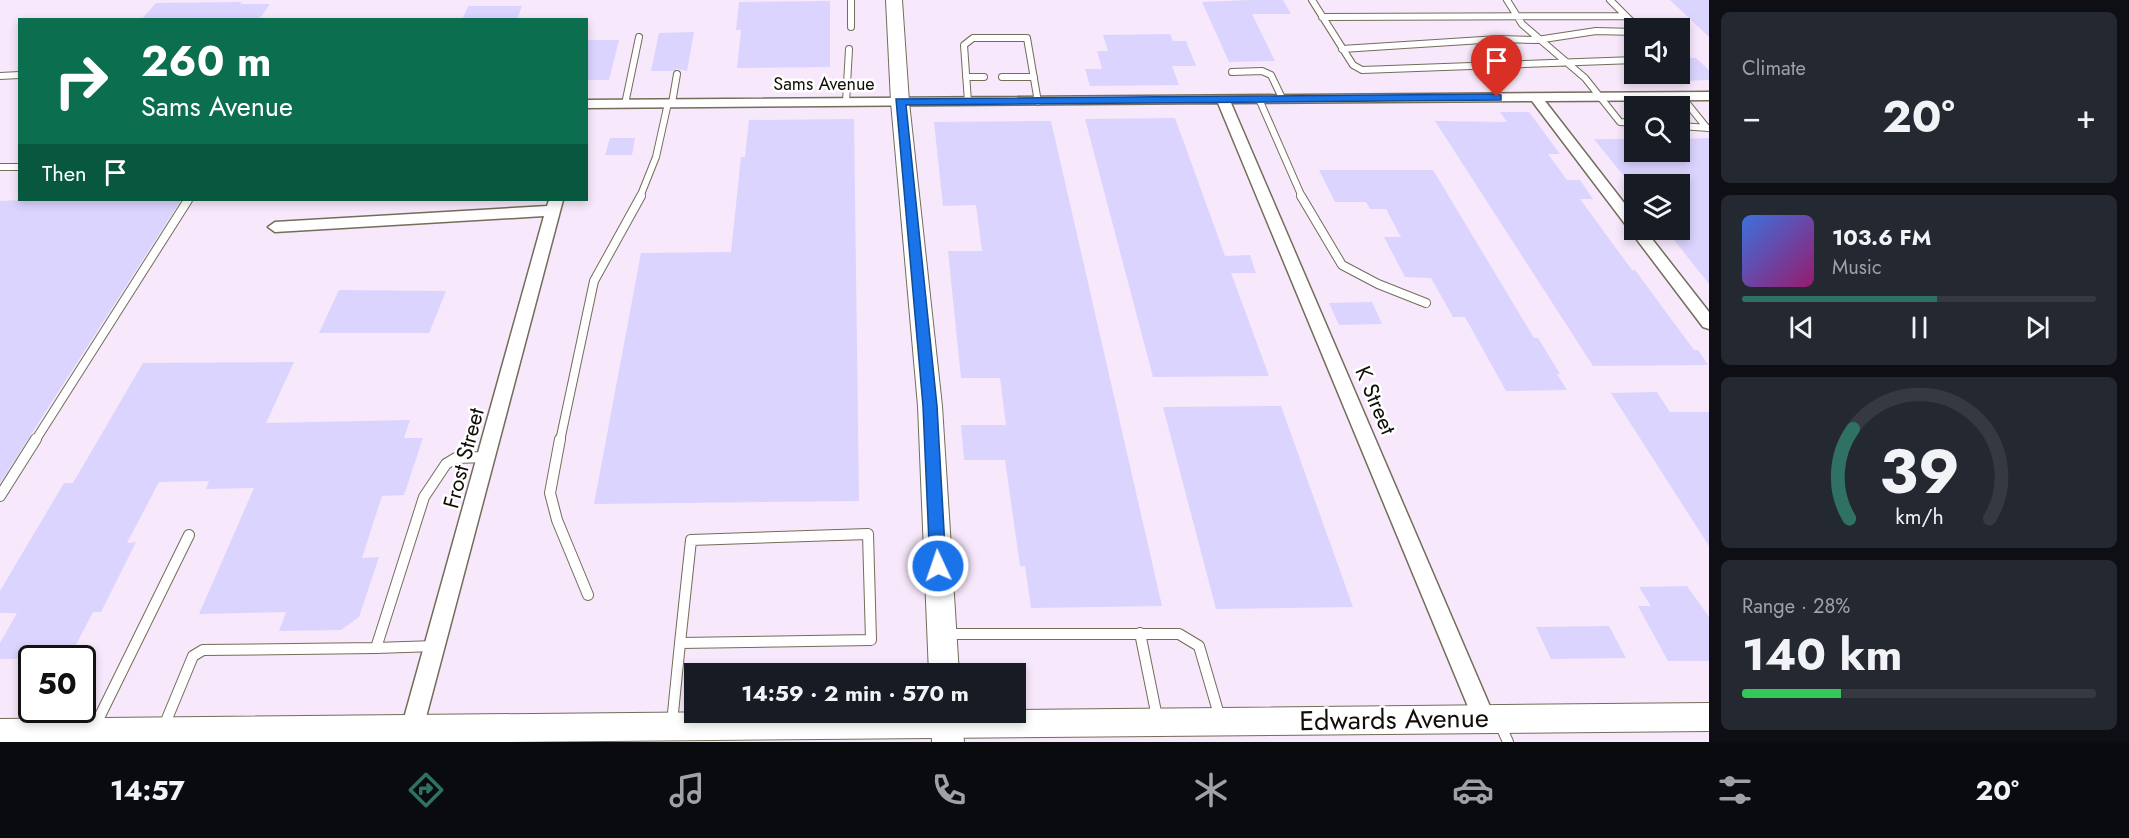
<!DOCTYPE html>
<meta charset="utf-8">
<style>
body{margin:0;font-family:Jost,sans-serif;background:#242831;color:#f1f3f6;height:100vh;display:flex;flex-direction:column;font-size:22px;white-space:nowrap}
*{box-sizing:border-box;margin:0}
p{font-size:20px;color:#9ea1a6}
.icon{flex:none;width:33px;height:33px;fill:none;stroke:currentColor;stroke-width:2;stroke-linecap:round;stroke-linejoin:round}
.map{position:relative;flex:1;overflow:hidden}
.details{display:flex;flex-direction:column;gap:12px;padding:12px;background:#0d0f14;width:420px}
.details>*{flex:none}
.guide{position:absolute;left:18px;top:18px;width:570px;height:183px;border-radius:0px;box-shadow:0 3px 9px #0003;background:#0b6e4f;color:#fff;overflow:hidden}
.fabs{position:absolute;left:1624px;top:18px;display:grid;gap:12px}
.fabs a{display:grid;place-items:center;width:66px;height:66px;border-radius:0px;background:#171b24;box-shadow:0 3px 9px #0003;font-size:30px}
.speed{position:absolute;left:18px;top:645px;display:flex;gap:12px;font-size:30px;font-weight:700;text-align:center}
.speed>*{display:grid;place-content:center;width:78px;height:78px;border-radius:50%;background:#171b24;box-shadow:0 3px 9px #0003;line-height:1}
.speed .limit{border:3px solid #111;border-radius:9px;background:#fff;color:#111}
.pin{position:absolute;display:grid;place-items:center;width:51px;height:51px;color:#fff;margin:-62px -26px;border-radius:50% 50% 50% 0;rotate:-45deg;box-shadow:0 0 6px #0007}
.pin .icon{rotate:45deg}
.me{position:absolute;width:66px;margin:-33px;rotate:357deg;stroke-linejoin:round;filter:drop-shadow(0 0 4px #0008)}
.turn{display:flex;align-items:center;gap:21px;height:126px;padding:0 24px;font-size:27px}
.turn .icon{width:78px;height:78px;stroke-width:2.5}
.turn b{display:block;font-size:42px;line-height:51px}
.then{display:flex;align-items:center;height:57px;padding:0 24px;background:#0003;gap:12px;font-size:22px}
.big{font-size:45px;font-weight:700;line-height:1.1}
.details .widget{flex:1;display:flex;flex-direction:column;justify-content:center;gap:9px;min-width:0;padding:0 21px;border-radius:9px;background:#242831}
.details .dial{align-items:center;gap:0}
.dial svg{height:156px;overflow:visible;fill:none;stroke:#363941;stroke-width:7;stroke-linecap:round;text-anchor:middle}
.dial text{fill:#f1f3f6;stroke:none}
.song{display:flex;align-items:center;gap:18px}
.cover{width:72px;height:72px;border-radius:9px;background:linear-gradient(135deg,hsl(220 70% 55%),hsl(320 70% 35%))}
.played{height:6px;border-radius:3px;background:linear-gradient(90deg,#2f7264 55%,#363941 55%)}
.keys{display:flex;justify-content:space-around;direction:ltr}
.heat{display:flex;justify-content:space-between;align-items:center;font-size:33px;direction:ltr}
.charge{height:9px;border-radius:4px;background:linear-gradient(90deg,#34c759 28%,#363941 0)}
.trip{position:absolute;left:684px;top:663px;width:342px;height:60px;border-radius:0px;background:#171b24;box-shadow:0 3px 9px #0003;font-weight:700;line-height:60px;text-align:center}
.menu{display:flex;height:96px;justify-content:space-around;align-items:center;background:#090b0e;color:#9ea1a6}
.menu .icon{width:42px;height:42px}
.menu .selected{color:#2f7264}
.menu b{font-size:27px;color:#f1f3f6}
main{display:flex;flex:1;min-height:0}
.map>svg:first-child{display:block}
.industrial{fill:#f7e8fb;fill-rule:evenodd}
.building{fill:#dbd4fe}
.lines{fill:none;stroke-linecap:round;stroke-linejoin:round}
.service-far2-casing{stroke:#736d59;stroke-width:8}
.service-far1-casing{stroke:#736d59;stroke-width:10}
.service-casing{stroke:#736d59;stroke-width:12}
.minor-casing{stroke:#736d59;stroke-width:3}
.tertiary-casing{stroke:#736d59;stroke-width:2}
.secondary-casing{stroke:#736d59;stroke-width:2}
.service-far2{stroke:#fff;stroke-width:6}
.service-far1{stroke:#fff;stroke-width:8}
.service{stroke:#fff;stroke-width:10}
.minor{fill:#fff;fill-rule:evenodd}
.tertiary{fill:#fff;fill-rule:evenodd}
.secondary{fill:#fff;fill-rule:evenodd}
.route{fill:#1a73e8;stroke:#114b97;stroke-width:1.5}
.labels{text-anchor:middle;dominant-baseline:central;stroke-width:5;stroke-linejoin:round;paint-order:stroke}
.far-street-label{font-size:18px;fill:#110e07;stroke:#fff}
.street-label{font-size:22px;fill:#110e07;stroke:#fff}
.near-street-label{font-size:27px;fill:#110e07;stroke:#fff}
</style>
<main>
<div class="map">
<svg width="1709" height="742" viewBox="0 0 1709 742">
<rect width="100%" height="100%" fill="#fef8e1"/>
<path class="industrial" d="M0,0h1709v742h-1709zM20,20h566v180h-566zM1635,28h45v46h-45zM1635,106h45v46h-45zM1635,184h45v46h-45zM32,658h50v52h-50zM694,674h322v38h-322z"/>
<path class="building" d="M1250,0h33l8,14h-39l23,47 -46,1 -27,-60z
M1670,0h39v37z
M830,1v66l-93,1 4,-38h-5l3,-28z
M242,2l-2,2h30l-9,13 -9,2 -111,1 15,-17z
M468,6h54l-5,14h-55z
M694,32l-7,39 -10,-2 -4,2h-22l8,-38z
M1170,34l3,7h13l10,25h-24l7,19 -89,1 -5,-17h17l-5,-18h11l-5,-16z
M586,40h33l-10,40h-23z
M1680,58h16l13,12v10l-29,1z
M1500,112h29l31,42h-12l19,26h13l13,19h-13l52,71h3l59,80h4l10,15 -115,1 -158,-245 72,1z
M1175,118l50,138 25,-1 6,18h-25l38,103 -116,1 -68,-258z
M854,119l5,382 -265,3 47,-251 90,-1 10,-95h4l4,-37z
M1051,121l111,485 -131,2 -6,-42h-5l-15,-106h-41l-3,-35h45l-6,-47h-39l-13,-127h34l-6,-46 -33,1 -9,-84z
M610,138h25l-3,17h-27z
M1709,138v146l-43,-54h14v-46h-50l-36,-45h41v13h45v-13z
M1319,170h114l101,168h4l22,36h-3l10,16 -61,1 -41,-74h-12l-22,-39 -26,-1 -21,-40h17l-15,-28h-16l-4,-7h-31z
M22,200h159l-181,283v-282z
M339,290l107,1 -17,42h-110z
M1372,302l10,22 -43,1 -10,-22z
M294,362l-28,61 144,-3 -6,18h19l-19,57 -22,1 -20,62 17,-1 -20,60 -18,13 -62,1 7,-19 -87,2 55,-126 -48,1 3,-8 -50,1 -32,61 9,-1 -35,70h-8l-24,46 -69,1v-16l17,-30h-17v-22l64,-108h9l70,-120z
M1657,392l13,20h39v134l-98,-153z
M1281,406l72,201 -137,2 -53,-202z
M1687,586l22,31v44h-41l-30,-55h13l-12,-19z
M1609,626l17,32 -75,1 -15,-32z"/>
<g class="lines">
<g class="service-far2-casing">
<path id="service-far2" d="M851,0v27
M1312,0l41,65 9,5 273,-10
M1507,0l15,24 63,54 35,44 15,1
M1610,0l28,28
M1322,17l303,-1
M1342,49l156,-10 39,1 59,-9 39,1
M1232,72l30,-1 9,4 11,23
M0,76l20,-1
M966,77h18
M1002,77h32
M1681,96l26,32
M1259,99l43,98
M846,102l3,-53
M968,102l-4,-57 9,-7h54l11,64
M672,103l5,-29
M625,104l14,-67
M1680,126l29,2
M0,167h20
M640,197l16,-40 12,-54"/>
</g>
<g class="service-far1-casing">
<path id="service-far1" d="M1301,196l41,69 36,19 48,19
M35,441l153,-241
M560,441l34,-160 47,-85"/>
</g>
<g class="service-casing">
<path id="service" d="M560,439l-10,54 7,27 31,75
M0,496l36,-57
M868,534l3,106 -191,3 11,-103z
M1140,633l17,84
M945,634h234l20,12 21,72
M435,646l-59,2 48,-151 22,-33 10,-6 30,-1
M672,723l8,-80
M1500,724l8,18
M95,726l94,-191
M164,726l29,-70 10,-6 173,-2"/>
</g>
<g class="minor-casing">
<path id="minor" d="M1709,92v8l-164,1 90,116v13h10l64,82v17l-6,-2 -171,-226 -301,2 264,615 -3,8 -8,3 -8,-3 -258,-623 -632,5v-8z
M549,200h14l-142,536 -3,6h-16l-3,-6 145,-520 -269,16 -7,-5 7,-5 272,-16z"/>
</g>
<g class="tertiary-casing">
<path id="tertiary" d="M1709,703v28l-1211,11h-498v-23l732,-7h284v-2z"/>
</g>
<g class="secondary-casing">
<path id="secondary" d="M886,0h16l7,102 33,304 17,268h-30l-11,-268 -27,-304z
M931,712h30l3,30h-32z"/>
</g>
<use href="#service-far2" class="service-far2"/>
<use href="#service-far1" class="service-far1"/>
<use href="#service" class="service"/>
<use href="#minor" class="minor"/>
<use href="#tertiary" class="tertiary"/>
<use href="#secondary" class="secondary"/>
</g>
<path class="route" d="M1497,94l4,1v5l-595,5 31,301 9,160 -2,5 -6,2 -5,-2 -3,-5 -7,-160 -27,-307z"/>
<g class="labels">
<g class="far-street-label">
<text x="824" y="84">Sams Avenue</text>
</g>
<g class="street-label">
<text transform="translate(1376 400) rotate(67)">K Street</text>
<text transform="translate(463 458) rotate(-75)">Frost Street</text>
</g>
<g class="near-street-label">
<text transform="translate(1394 719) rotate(-1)">Edwards Avenue</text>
</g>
</g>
</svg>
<div class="fabs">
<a><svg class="icon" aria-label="sound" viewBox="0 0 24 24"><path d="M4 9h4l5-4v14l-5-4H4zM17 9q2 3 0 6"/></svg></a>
<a><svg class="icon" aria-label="search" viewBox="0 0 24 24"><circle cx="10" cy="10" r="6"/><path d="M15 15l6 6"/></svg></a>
<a><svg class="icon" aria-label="layers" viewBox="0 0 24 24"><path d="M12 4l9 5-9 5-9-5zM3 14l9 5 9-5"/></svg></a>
</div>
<div class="speed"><div class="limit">50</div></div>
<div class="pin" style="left:1497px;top:97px;background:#d93025"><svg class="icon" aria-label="arrive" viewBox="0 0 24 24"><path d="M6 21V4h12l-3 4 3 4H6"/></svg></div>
<svg class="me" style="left:938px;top:566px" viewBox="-20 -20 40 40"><circle r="17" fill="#1a73e8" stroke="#fff" stroke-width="3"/><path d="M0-11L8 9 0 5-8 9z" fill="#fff"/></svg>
<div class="trip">14:59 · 2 min · 570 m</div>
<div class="guide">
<div class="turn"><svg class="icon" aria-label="right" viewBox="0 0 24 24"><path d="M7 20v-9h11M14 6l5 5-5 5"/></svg><div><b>260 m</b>Sams Avenue</div></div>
<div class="then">Then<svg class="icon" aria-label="arrive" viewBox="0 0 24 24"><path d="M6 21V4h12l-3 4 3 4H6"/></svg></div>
</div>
</div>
<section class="details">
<div class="widget"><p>Climate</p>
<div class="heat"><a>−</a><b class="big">20°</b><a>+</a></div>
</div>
<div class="widget">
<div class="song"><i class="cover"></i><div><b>103.6 FM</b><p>Music</p></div></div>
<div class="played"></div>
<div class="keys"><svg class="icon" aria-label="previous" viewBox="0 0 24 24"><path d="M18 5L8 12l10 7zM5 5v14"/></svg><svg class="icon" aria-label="pause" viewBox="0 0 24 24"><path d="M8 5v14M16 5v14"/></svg><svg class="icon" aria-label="next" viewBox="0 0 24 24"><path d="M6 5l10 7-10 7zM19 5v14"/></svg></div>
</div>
<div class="widget dial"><svg viewBox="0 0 100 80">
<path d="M14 69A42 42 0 1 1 86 69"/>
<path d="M14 69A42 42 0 0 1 16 23" stroke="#2f7264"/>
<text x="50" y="56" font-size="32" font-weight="700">39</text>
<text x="50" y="72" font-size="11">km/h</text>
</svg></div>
<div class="widget"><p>Range · 28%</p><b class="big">140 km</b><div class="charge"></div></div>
</section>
</main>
<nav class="menu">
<b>14:57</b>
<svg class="icon selected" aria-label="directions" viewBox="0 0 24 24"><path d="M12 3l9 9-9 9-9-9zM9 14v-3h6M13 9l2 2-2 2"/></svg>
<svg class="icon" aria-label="music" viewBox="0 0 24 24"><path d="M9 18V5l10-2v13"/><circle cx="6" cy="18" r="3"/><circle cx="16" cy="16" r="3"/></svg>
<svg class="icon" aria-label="phone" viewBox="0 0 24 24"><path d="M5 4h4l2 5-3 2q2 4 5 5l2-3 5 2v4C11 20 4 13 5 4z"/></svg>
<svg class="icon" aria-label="climate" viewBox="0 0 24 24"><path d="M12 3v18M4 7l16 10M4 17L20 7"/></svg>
<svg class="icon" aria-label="car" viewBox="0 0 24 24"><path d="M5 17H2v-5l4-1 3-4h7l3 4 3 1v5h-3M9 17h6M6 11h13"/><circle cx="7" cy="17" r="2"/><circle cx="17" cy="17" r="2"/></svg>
<svg class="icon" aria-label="filters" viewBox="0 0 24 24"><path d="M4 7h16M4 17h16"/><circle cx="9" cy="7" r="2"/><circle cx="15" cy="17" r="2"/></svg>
<b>20°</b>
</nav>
